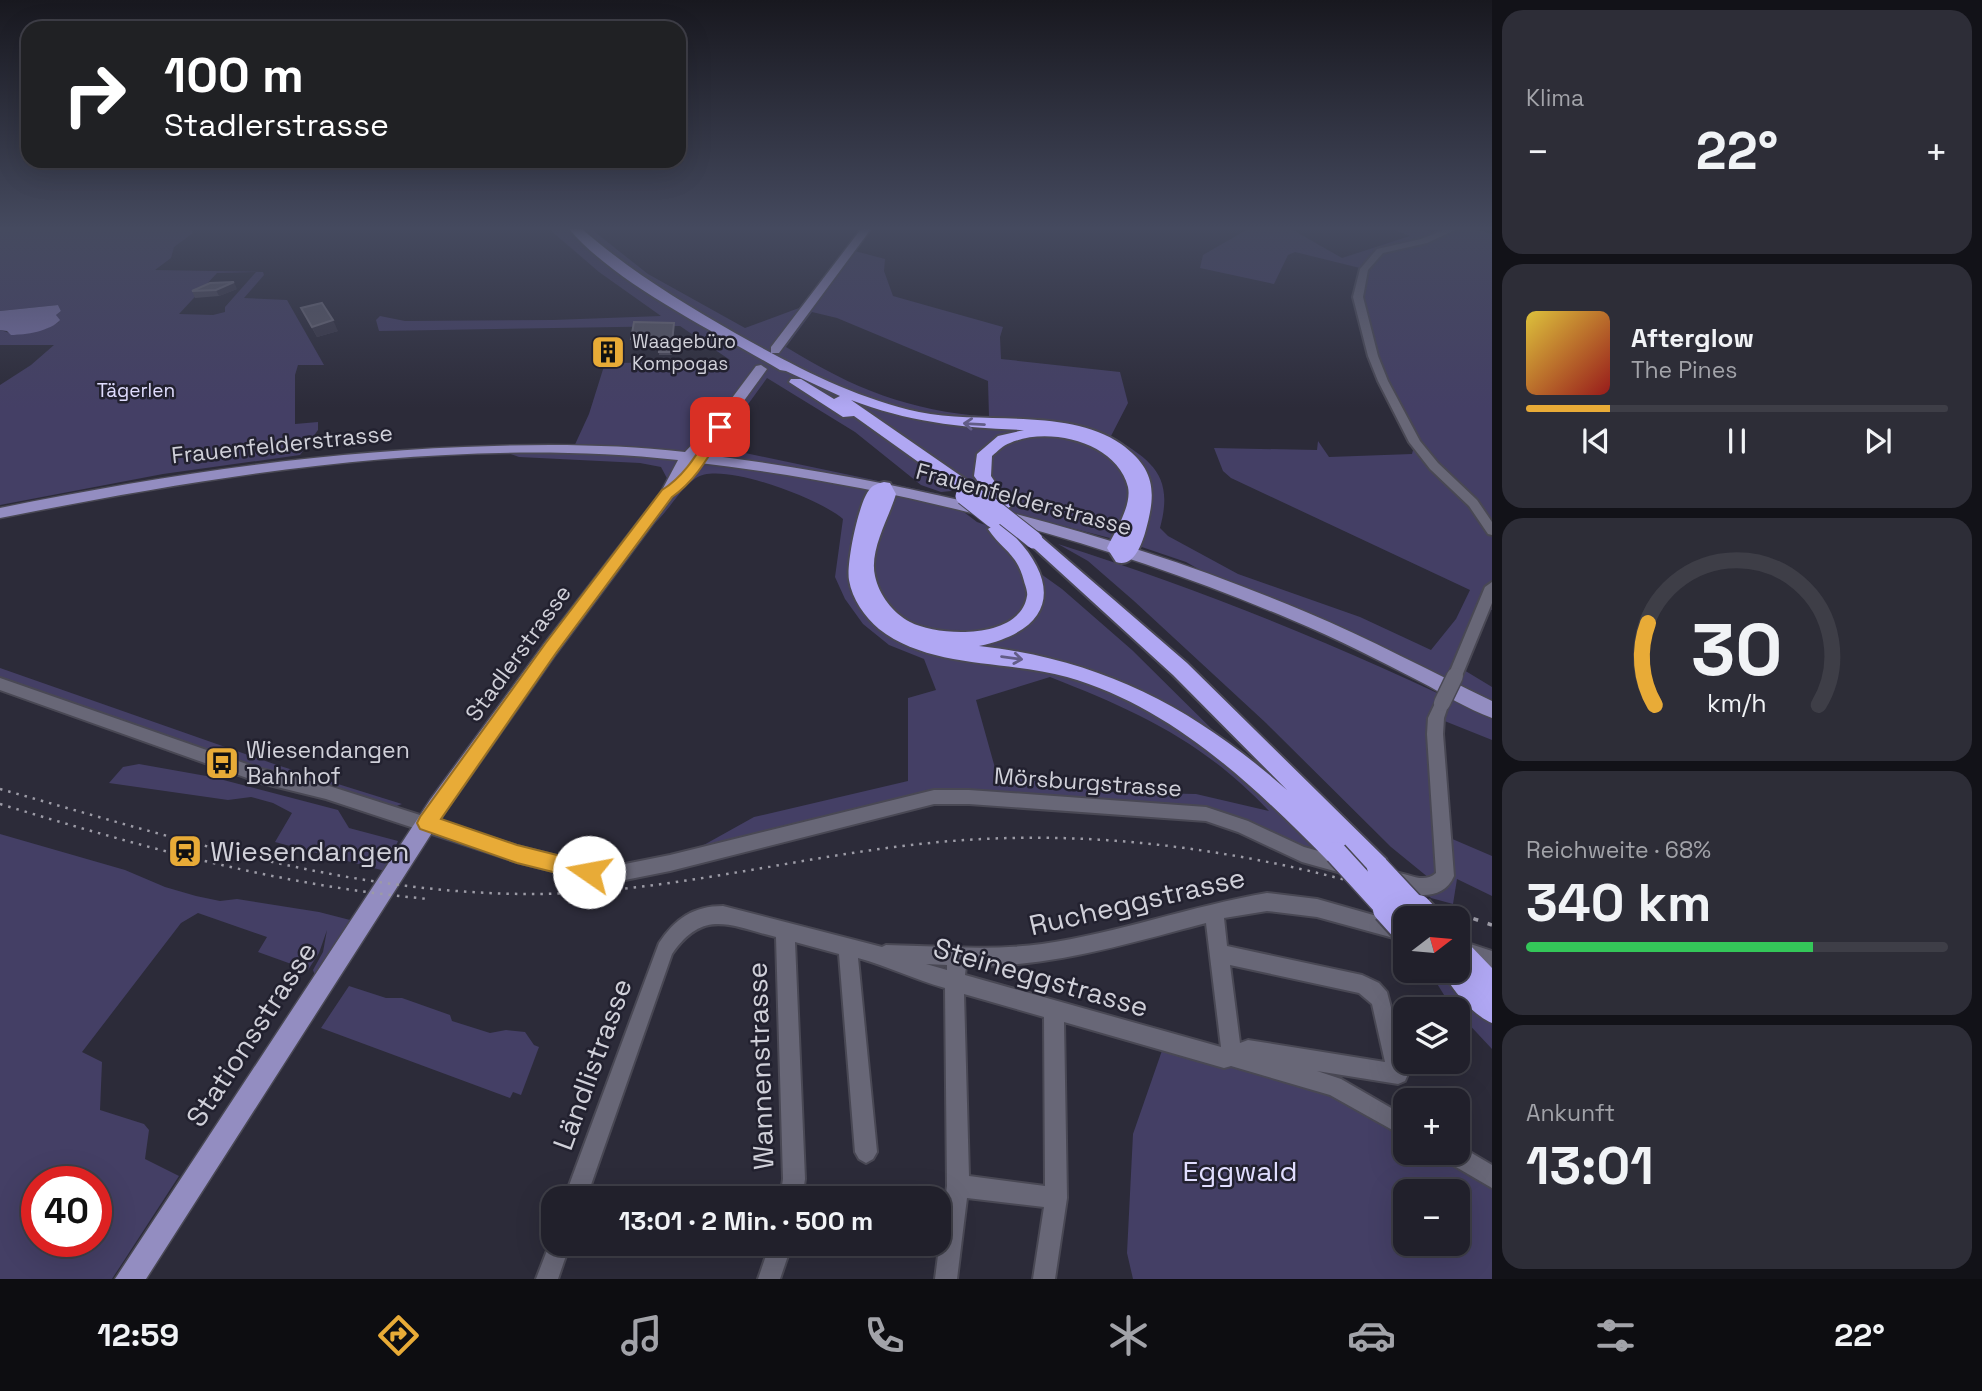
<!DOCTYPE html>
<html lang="de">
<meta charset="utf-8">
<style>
body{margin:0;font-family:"Space Grotesk",sans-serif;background:#2d2d37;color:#f1f3f6;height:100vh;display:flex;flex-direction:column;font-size:26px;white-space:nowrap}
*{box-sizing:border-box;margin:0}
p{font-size:23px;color:#a2a3a9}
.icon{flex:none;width:38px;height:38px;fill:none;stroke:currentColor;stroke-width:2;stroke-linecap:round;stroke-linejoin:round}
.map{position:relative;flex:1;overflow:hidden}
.details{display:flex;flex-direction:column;gap:10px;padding:10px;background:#121218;width:490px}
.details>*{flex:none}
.top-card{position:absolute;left:21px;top:21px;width:665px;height:147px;border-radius:21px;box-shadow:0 7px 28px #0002,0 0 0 2px #3e3e47;background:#202124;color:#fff;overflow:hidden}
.needle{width:46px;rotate:74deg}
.fabs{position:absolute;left:1393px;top:906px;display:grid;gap:14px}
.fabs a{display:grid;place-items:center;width:77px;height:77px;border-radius:14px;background:#21202b;box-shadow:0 7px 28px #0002,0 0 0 2px #3e3e47;font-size:35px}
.speed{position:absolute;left:21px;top:1166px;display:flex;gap:14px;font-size:35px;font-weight:700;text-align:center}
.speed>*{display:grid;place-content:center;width:91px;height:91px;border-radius:50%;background:#21202b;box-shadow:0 7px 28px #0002,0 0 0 2px #3e3e47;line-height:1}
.speed .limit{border:10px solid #d22;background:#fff;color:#111}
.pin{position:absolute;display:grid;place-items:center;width:60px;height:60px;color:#fff;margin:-30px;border-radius:14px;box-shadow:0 4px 10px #0006}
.me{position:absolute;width:77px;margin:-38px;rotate:282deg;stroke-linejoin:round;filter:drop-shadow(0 0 5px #0008)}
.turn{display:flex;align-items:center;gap:24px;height:147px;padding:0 28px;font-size:32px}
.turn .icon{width:91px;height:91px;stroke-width:2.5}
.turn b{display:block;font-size:49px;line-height:60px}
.big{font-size:52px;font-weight:800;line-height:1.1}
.details .card{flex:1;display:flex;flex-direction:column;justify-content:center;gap:10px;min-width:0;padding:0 24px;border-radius:21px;background:#2d2d37}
.details .dial{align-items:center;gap:0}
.dial svg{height:182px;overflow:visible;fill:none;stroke:#3e3e47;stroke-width:7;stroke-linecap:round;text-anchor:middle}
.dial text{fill:#f1f3f6;stroke:none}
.song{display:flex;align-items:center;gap:21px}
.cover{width:84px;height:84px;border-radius:10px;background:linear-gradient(135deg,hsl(50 70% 55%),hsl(0 70% 35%))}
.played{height:7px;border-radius:4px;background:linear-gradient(90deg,#e8ab37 20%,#3e3e47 20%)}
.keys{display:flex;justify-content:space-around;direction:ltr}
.heat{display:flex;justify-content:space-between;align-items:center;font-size:38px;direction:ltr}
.charge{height:10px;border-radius:5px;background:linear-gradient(90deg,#34c759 68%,#3e3e47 0)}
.trip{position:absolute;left:541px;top:1186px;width:410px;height:70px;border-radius:21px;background:#21202b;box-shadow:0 7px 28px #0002,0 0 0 2px #3e3e47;font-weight:800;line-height:70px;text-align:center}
.menu{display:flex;height:112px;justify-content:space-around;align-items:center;background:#0d0d11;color:#a2a3a9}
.menu .icon{width:49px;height:49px}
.menu .selected{color:#e8ab37}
.menu b{font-size:32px;color:#f1f3f6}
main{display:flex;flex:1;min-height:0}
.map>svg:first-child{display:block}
.green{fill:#443f65;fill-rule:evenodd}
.water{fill:#7972a7}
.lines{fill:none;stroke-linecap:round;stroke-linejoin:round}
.minor-casing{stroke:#494854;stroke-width:4}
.major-casing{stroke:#494854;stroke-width:3}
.highway-casing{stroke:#494854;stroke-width:4}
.minor{fill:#686777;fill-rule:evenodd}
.major{fill:#938dc1;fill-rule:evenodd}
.highway{fill:#b0a7f3;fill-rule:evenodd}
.rail-far1{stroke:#9c9ba6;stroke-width:2.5;stroke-dasharray:2.5 6;stroke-linecap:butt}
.rail{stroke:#9c9ba6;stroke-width:3.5;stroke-dasharray:5 10;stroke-linecap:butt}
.minor-bridge-casing{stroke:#494854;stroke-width:19;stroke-linecap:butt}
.highway-bridge-far2-casing{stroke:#494854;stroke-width:19;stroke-linecap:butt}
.highway-bridge-far1-casing{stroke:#494854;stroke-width:25;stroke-linecap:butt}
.highway-bridge-casing{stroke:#494854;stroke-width:32;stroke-linecap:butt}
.minor-bridge{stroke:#686777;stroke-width:16}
.highway-bridge-far2{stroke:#b0a7f3;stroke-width:17}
.highway-bridge-far1{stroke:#b0a7f3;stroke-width:22}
.highway-bridge{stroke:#b0a7f3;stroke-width:28}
.wall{fill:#4b4958}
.shaded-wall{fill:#393746}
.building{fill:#595866;stroke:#6c6a78;stroke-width:2}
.oneway{stroke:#625d87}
.route{fill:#e8ab37;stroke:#976f24;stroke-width:2}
.labels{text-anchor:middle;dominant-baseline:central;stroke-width:5;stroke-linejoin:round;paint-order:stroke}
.far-poi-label{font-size:19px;fill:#d0d0d9;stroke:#22212f;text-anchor:start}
.far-park-label{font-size:19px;fill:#e0ddfe;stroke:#22212f}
.street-label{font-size:23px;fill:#d0d0d9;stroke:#22212f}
.poi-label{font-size:23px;fill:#d0d0d9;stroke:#22212f;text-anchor:start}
.near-poi-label{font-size:28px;fill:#d0d0d9;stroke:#22212f;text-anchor:start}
.near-street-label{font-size:28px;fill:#d0d0d9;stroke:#22212f}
.near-park-label{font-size:28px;fill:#e0ddfe;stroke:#22212f}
</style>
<main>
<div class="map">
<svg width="1492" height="1279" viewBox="0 0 1492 1279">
<rect width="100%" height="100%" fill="#2c2b39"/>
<path class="green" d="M0,229h274l-82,1 1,3 -19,14 -3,11 -16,12 108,2 1,3 -20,23 43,2 37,65h-26l-3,10v49l23,-2v8l-18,25 -137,19 -163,31v-120l31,-20 23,-20h-54v-15l16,5 32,-7 11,-6 -3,-7 5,-4 -3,-6 -58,6zM256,272l-31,35v5l-12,3 -34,-1 38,-41z
M549,229h42l57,45 97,54 54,-20 62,-79h5l-15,21 34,9 -1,12 9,25 110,31 -3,10 1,22 119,13 8,31 -17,33c42,25 63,40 49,92l8,8 70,38 122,43 71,33 25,-31 14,-29 -239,-112 -8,-7 -9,-23 103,2 1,-9 11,16 83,-3 3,-12 -20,-36 -37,-109 6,-28 -69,-17 -7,3 -14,29 -74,-16 3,-13 45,-26h43l51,29 68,-22 -19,-7h32l16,6c18,-7 35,-8 53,-1v376l-9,-1 -24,58 33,20v16l-276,-124 -30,-17 -53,-18 -124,-32 -26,-24 -42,4 -20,-7 -66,-53 -88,-54 -50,69 223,47 37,28 20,7 37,47 7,-2 21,15 70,61 102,101 -126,-63 101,57 115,110 -42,-13 -31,-17 -282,-28 -276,54 61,-34 154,-36v-83l28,-8 -12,-31 -35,-14 -26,-21 -18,-25 -10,-22 8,-58c-21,-19 -122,-59 -147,-41 -19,13 -29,37 -48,51l22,-45 -9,-17 -21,-4 -121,-6 -16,-6h69l17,-37 16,-51 117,-1 8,-2 -50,-34 -301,5 -3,-11 4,-4 25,5 148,-1 108,-4 -62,-44zM812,312l25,6 151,63 1,36c-82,-7 -133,-27 -203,-70zM1050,677c87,34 154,65 219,134l-73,-17 -90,-2 -109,-17 -21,-75z
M1058,544c149,47 294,107 434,175v21l-55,-22 6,117 49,21v40l-35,-17 -4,25 -22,-6 -18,-19 16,-1 -38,-31 -125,-124 -132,-122 -46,-40z
M0,668l277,97 125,39 -8,3 -27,-1 -367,-122z
M139,764l73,13 126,33 11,18 49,13 -13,30 -110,-29 17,-29 -19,-10 -22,-6 -23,3 -119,-17 14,-16z
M0,834l125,36 40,17 31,9 24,5 17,-2 82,13 35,9 -35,66 -6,-17 10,-18 4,-22 -8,23 -11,17 -50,-18 9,-15 -69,-24 -17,10 -99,129 20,10 -2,48 44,14 5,6 -4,29 34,17 -67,103h-112zM37,1181h59v60h-59z
M1458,949l34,11v89l-43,-46 -13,-21 -14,-11h36z
M349,986l37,12h16l48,17 2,6 38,12 16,-3 19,2 9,13 5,2 -18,48 -8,-3 -3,6 -189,-70z
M1165,1042l169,44 71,41v26h46l41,24v102h-359l-6,-26 6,-119zM1405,1192h53v52h-53z"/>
<path class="water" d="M58,305l3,6 -5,4 4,5c-9,11 -35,15 -49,15l-4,-4 -7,-1v-19z"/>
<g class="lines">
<g class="minor-casing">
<path id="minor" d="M1446,229h11l-30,14 -44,10 -15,17 -5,27 15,59 10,25 32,60 18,22 39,37 15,22v13l-4,-1 -19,-28 -39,-37 -21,-27 -31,-61 -10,-25 -15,-59 7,-28 17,-20 44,-10z
M1492,582v21l-30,73 -2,4h-10l-2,-4 37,-89z
M0,678l261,91 65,16 191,61 72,18 26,2 55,-11 264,-65h35l237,17 42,14 56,26 47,13 3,6 -3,6 -6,2 -43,-12 -64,-30 -32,-11 -237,-17h-35l-264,67 -55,11 -26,-2 -72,-18 -191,-63 -65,-16 -261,-93z
M1442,697l5,2 2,4 -5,15 -1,16 11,142c-12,28 -46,19 -68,10l-3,-6 3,-6c17,-7 34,13 50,-1l-9,-139 1,-16 9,-19z
M1267,893l50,6 88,25v14l-4,2 -84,-23 -50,-6 -43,7 3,28 135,29 17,8 8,9 21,82 -3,7 -7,3 -81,-13 24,8 64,37v21l-75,-42 -99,-29 -7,2 -160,-46 3,176 -12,81h-22l11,-72 -77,-9 -10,81h-22l12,-93 -2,-198c-30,-8 -57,-22 -87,-30l19,194 -4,7 -7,4 -7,-4 -4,-7 -16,-198 -44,-12 10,237 -3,20h-22l3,-20 -7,-242c-46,-11 -72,-29 -104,17l-86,245h-22l95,-256c16,-24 34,-37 64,-37l159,41 4,-2c52,1 104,6 156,-1 76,-11 149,-38 225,-51zM1206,923l15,124 -256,-72 1,-9c82,2 161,-22 240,-43zM926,964l21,1v5zM1230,965l129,28 13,11 13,58 -137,-22 -8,3zM964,994l80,23 1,169 -76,-10z
M1458,940l34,11v18l-34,-11z
M1458,1145l34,20v23l-48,-28 -3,-7h17z
M553,1235v9h17l-12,35h-22z
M770,1244h22l-12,35h-22z"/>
</g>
<g class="major-casing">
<path id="major" d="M861,229h10l-92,124h-8v-6z
M761,365l6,4 -40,55 -27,30c208,26 412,76 606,158 64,27 124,59 186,89v17c-25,-9 -48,-24 -71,-36 -43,-22 -85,-44 -129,-62 -192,-81 -393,-134 -600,-158l-20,36 -116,156 -112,160 -298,465h-31l315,-479 114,-156 117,-152 17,-32c-226,-24 -457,14 -678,58v-10c164,-33 327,-58 494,-62 64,-2 128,-1 191,6l32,-34 39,-52z"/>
</g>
<g class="highway-casing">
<path id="highway" d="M569,229h13c47,41 99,73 153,104 57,32 119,65 184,79 63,13 149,-5 202,32 36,26 35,50 24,89 -4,13 -12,35 -29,29l-9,-14c8,-17 25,-42 21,-61 -11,-45 -80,-61 -118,-44 -7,2 -12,8 -18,13l-1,20 20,30 -8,6 -6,-2 -4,-6 -7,4 -6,-2 -126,-90 -11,1 -54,-35 2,-3h10l33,20 6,-3 -54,-25 -6,-1c-64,-38 -163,-85 -211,-141zM851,400c57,22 112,28 173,30l-26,6 -21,18 -3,22 13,18z
M884,482l6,1 6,11c-7,24 -27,56 -21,82 4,19 18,37 35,46 29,15 110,18 117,-26 1,-4 -2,-11 -3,-15 -7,-28 -22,-31 -36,-52l9,-6 6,2c57,51 59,103 -24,121 124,14 215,62 308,144l-114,-115 -148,-135 3,-4h12l147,127 199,196 4,8 -4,8 -8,3 -8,-3 -23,-23 -3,9 -8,3 -8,-3c-75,-76 -156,-154 -261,-184 -60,-17 -137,-8 -188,-48 -14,-12 -27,-30 -30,-49 -3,-16 10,-80 21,-91 3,-4 9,-6 14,-7z
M1458,938l9,4 25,26v55c-18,-7 -41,-34 -49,-52h15z"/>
</g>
<use href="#minor" class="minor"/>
<use href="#major" class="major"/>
<use href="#highway" class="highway"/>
<path class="rail-far1" d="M0,789c175,49 352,106 536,105 136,-1 269,-40 404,-52 173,-16 345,14 510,69
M0,804c142,43 281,82 429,95"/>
<path class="rail" d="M1445,909l47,16"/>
<g class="minor-bridge-casing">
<path id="minor-bridge" d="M1442,703l13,-27"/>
</g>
<g class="highway-bridge-far2-casing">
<path id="highway-bridge-far2" d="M964,496l29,23
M986,502l48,38"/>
</g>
<g class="highway-bridge-far1-casing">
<path id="highway-bridge-far1" d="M1336,853l53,58
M1378,867l41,44"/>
</g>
<g class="highway-bridge-casing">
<path id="highway-bridge" d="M1387,909l18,20
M1418,909l9,10"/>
</g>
<use href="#minor-bridge" class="minor-bridge"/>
<use href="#highway-bridge-far2" class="highway-bridge-far2"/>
<use href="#highway-bridge-far1" class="highway-bridge-far1"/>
<use href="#highway-bridge" class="highway-bridge"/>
</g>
<path class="wall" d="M237,289l-18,7 -24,2 -3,-7z
M301,308l37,23 -21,6z
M674,323l-2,32h-13l1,-12h-29v-4z"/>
<path class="shaded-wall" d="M234,282l3,7 -18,7 -3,-6z
M333,320l5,11 -21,6 -5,-10z"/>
<path class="building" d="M234,282l-18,8 -24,1 18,-8z
M322,303l11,17 -21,7 -11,-19z
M634,322l40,1 -3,29h-12l1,-13h-29z"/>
<defs><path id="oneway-shaft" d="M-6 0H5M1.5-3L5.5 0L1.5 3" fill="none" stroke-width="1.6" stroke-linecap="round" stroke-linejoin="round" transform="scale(1.75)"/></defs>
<g class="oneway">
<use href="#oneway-shaft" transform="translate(974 424) rotate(-177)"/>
<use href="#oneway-shaft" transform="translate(1012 658) rotate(8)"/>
</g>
<linearGradient id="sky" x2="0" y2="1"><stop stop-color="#18181f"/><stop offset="0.56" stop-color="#454a5f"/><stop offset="1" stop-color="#454a5f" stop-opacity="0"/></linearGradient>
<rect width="1492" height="408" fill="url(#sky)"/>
<path class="route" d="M720,423l7,4c-16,25 -30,53 -55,70l-116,156 -115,166 76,26 72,18 7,2 3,7 -3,7 -7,2 -72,-18 -97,-34 -3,-6 3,-6 125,-173 117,-154c25,-15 38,-42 54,-66z"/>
<defs>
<g id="building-square" transform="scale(1.75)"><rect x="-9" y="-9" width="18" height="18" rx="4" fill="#e8ab37" stroke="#22212f"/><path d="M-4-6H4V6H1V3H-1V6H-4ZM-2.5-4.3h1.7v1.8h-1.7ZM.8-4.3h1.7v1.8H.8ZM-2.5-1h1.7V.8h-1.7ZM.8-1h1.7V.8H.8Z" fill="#111"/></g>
<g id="bus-square" transform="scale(1.75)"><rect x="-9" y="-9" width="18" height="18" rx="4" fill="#e8ab37" stroke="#22212f"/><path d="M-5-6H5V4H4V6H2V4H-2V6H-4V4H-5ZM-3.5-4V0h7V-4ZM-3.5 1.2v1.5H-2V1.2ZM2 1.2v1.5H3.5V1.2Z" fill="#111"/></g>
<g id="station-square" transform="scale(1.75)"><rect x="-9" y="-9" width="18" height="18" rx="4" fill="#e8ab37" stroke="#22212f"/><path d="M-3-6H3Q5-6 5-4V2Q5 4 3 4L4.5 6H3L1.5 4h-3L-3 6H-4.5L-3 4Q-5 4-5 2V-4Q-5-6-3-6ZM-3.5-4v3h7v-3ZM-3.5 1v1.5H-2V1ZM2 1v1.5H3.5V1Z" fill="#111"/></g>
</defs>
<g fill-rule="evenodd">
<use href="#building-square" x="608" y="352"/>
<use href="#bus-square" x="222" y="763"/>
<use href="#station-square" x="185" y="851"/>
</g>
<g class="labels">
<g class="far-poi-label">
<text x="632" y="341">Waagebüro<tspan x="632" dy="22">Kompogas</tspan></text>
</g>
<g class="far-park-label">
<text x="136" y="390">Tägerlen</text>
</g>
<g class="street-label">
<text transform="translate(282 444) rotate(-6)">Frauenfelderstrasse</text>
<text transform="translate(1024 499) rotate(15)">Frauenfelderstrasse</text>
<text transform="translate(518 653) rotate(-54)">Stadlerstrasse</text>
<text transform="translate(1088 782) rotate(4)">Mörsburgstrasse</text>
</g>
<g class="poi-label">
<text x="246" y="750">Wiesendangen<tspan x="246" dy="26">Bahnhof</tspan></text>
</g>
<g class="near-poi-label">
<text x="210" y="851">Wiesendangen</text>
</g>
<g class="near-street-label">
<text transform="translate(1137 901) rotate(-13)">Rucheggstrasse</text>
<text transform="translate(1041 977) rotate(16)">Steineggstrasse</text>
<text transform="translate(251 1034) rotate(-57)">Stationsstrasse</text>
<text transform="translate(592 1064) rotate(-70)">Ländlistrasse</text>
<text transform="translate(760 1066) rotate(-92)">Wannenstrasse</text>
</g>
<g class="near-park-label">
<text x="1240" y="1171">Eggwald</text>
</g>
</g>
</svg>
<div class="fabs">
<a><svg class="needle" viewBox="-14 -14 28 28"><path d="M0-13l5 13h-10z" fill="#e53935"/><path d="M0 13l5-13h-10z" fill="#a2a3a9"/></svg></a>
<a><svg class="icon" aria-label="layers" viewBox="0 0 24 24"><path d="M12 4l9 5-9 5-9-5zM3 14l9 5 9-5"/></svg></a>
<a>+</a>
<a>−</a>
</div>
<div class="speed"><div class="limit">40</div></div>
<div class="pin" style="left:720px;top:427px;background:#d93025"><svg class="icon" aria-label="arrive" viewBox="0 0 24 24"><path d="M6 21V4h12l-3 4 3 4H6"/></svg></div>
<svg class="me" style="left:589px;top:872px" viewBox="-20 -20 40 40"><circle r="19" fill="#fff"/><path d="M0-13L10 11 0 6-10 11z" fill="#e8ab37"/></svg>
<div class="trip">13:01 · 2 Min. · 500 m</div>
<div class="top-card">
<div class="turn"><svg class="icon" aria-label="right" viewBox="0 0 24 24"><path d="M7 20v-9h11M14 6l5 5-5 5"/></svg><div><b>100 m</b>Stadlerstrasse</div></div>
</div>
</div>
<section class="details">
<div class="card"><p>Klima</p>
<div class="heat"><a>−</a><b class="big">22°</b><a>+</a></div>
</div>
<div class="card">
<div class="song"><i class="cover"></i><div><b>Afterglow</b><p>The Pines</p></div></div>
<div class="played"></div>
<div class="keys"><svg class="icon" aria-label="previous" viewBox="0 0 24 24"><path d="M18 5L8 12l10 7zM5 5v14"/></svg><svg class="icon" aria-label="pause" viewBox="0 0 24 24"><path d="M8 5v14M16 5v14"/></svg><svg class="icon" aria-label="next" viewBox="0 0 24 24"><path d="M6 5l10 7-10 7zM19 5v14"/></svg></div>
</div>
<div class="card dial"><svg viewBox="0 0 100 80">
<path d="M14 69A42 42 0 1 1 86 69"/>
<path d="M14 69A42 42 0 0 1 11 33" stroke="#e8ab37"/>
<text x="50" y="56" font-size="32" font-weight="700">30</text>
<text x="50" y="72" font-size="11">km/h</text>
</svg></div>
<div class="card"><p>Reichweite · 68%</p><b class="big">340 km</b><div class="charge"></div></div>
<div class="card"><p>Ankunft</p><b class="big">13:01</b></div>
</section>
</main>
<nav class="menu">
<b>12:59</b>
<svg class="icon selected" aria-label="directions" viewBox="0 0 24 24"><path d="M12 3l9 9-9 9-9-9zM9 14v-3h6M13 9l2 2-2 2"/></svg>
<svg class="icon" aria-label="music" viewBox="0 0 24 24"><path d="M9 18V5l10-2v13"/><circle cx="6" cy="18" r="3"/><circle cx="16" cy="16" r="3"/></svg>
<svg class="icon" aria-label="phone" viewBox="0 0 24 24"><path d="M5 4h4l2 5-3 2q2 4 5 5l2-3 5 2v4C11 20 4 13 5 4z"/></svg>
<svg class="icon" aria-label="climate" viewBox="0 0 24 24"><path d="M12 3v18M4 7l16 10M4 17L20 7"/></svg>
<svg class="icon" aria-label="car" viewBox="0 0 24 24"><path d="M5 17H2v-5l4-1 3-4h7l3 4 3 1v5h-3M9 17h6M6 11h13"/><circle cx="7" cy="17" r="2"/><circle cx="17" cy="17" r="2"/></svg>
<svg class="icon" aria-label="filters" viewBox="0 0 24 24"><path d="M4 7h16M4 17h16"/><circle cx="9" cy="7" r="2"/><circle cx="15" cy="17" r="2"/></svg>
<b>22°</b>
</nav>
